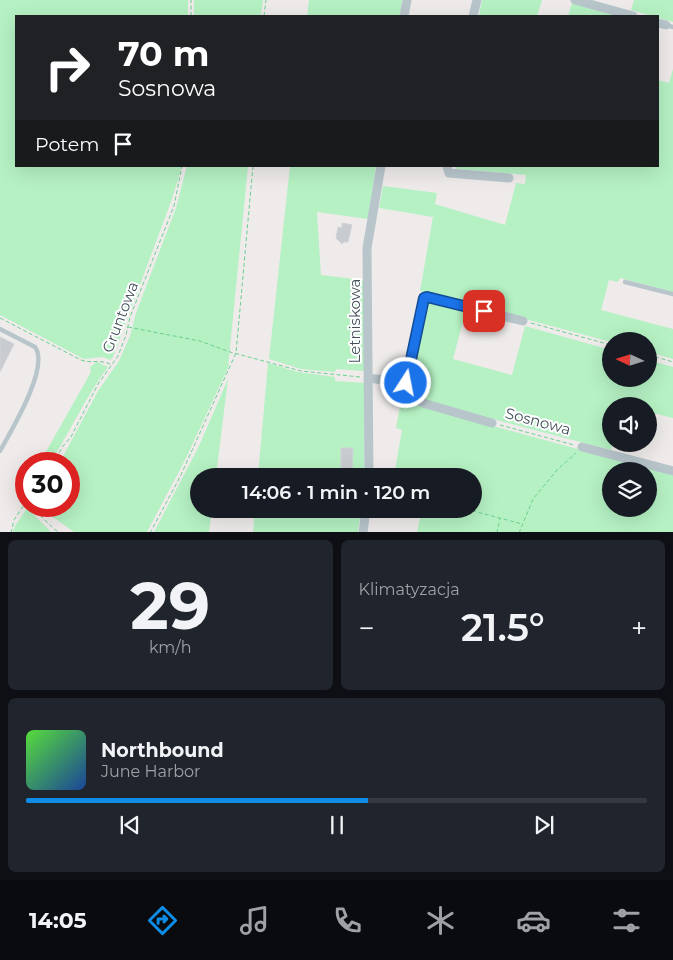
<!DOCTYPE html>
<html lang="pl">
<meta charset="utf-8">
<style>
body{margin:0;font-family:Montserrat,sans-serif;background:#20242c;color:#f1f3f6;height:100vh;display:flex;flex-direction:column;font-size:19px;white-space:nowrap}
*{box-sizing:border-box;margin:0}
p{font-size:16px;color:#9ea1a6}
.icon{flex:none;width:28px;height:28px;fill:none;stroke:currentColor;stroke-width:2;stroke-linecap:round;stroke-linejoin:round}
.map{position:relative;height:532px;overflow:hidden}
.sheet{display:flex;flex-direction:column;gap:8px;padding:8px;background:#0d0f14;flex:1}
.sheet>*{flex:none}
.top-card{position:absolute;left:15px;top:15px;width:644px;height:152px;border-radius:0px;box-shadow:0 5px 20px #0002;background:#202124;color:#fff;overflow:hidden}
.needle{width:32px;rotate:274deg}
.buttons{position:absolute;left:602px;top:332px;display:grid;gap:10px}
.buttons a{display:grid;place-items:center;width:55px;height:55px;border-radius:50%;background:#171b24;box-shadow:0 5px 20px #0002;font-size:25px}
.speed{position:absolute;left:15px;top:452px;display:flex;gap:10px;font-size:25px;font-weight:700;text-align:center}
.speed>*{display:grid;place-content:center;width:65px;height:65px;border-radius:50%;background:#171b24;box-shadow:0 5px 20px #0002;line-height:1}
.speed .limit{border:8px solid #d22;background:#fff;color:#111}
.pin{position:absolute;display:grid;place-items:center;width:42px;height:42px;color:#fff;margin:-21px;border-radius:10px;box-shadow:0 2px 8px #0006}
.me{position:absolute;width:55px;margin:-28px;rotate:11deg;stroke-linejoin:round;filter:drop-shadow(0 0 4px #0008)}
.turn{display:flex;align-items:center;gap:18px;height:105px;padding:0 20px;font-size:22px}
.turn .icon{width:65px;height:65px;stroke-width:2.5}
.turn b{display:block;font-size:35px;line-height:42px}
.then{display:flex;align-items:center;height:48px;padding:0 20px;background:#0003;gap:10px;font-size:19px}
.big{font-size:38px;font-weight:600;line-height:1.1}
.sheet .widget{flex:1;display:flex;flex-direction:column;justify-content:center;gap:8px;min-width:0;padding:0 18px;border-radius:8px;background:#20242c}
.sheet .dial{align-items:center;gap:0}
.dial b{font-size:65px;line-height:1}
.song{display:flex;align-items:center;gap:15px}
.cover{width:60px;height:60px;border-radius:8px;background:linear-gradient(135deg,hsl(110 70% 55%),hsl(220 70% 35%))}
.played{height:5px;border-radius:2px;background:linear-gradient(90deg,#0e8ce6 55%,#363941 55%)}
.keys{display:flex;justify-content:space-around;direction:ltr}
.heat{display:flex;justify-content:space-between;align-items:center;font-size:28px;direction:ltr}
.sheet .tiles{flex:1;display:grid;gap:8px;grid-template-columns:1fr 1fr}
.widget:last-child{grid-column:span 2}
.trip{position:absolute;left:190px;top:468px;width:292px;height:50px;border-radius:25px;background:#171b24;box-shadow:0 5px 20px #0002;font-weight:600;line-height:50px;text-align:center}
.tabs{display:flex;height:80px;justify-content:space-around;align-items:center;background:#090b0e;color:#9ea1a6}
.tabs .icon{width:35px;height:35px}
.tabs .active{color:#0e8ce6}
.tabs b{font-size:22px;color:#f1f3f6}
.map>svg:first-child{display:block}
.green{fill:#b5f1c3;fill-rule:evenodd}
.building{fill:#c8ccd1;stroke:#cfd3d8}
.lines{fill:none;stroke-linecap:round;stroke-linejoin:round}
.path{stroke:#6bd090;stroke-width:1;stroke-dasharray:4 2.5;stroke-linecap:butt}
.service{stroke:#b8c6cc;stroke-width:4.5}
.minor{stroke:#b8c6cc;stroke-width:9}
.route-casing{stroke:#114b97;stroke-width:12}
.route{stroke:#1a73e8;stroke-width:9}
.labels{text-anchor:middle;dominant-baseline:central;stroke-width:4;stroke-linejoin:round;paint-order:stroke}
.street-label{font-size:15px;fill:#43525a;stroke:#fff}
</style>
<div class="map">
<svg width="673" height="533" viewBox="0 0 673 533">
<rect width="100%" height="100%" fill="#efebeb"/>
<path class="green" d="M0,0h188v16h-172v150h166l-10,33 -59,158 -3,3 -7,-3 -19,2 -84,-44z
M194,0h69l-2,16h-67z
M309,0h93l-2,16h-93z
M482,0h60l-5,16h-58z
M634,0h39v22l-42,-12z
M572,3l46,13h-50z
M673,69v223l-53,-14 -2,4 -9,-2 -8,30 72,19v30l-24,-7v-11l-38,1 -191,-51 13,-74 -54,-9 4,-22 54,7 -2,11 70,21 11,-42 9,1 1,-9 -69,-6 -2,-3h203v-86l11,3z
M187,166h61l-20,202 -42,90 -39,74h-73l-37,-26h32v-42h-10l39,-73 21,-30 11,-25 6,-23 40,-105z
M290,166h86l-8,53 -51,-7 4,63 42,5 1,91 -28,-2 -1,3 -34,-3 -32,-10z
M429,301l37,9 -13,49 59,16 13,-49 86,24v29h38v-19l24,7v51l-24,-6v-6h-38v38h2l-2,6 -191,-50 -9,-17 14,-80z
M97,362l11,5c-23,30 -38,66 -59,97h-10l52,-92 -1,-5z
M268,363l30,9 37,5v4l30,2 -1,93h-106z
M228,379l-12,97h-17v33h13l-3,23h-55l45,-86z
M401,401l272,74v57h-256l5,-23h52v-33h-80l8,-46 -6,-2zM611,471h38v38h-38z
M27,508l24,24h-38l2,-6z
M255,509h106l-3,23h-105z"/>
<path class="building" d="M342,223l10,2 -4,17h-4l-2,2 -6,-6 2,-11 4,1z
M0,337l14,7 -14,28z
M341,448h12l-1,22h-11z"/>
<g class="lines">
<path class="path" d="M191,16v-16
M264,16l2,-16
M0,318l81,42c11,4 17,-1 29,4
M531,323l80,22
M128,327l72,14 30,11 71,19 59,6
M649,355l24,7
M500,425l74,20
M53,464l10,-18 8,-9 27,-53 20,-28 8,-21 4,-18 44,-111 8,-40
M31,506l23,23 6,4
M466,509l56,15
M11,533l3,-13 12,-18
M150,533l30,-56 56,-124 17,-187
M497,533l3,-15
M519,533l14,-34 24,-29 19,-17"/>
<path class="service" d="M666,25l7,2
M625,282l48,12
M0,329l35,18c15,20 -24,84 -35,104"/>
<path class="minor" d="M575,0l58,16
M404,16l3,-16
M473,16l4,-16
M658,23l8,2
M447,166l2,7 60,5
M368,378l38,5
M492,423l-66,-19c-12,-5 -16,-9 -20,-21l17,-83 4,-3 96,24
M582,447l91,24
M369,476l-2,-228 14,-82
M363,533l3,-24"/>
</g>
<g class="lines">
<g class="route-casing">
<path id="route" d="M406,383l18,-85 3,-1 57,14"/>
</g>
<use href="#route" class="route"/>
</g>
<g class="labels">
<g class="street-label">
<text transform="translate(120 317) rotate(-69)">Gruntowa</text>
<text transform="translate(354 321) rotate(-90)">Letniskowa</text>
<text transform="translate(538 421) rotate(15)">Sosnowa</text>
</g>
</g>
</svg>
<div class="buttons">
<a><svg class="needle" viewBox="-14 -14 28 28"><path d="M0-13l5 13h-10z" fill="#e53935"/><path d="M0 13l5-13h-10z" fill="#9ea1a6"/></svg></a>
<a><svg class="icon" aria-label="sound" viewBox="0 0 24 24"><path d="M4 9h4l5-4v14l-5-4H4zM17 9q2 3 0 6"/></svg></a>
<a><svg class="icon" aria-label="layers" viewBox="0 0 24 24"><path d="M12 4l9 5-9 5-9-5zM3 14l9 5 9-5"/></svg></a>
</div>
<div class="speed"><div class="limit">30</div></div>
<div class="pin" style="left:484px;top:311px;background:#d93025"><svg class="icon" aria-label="arrive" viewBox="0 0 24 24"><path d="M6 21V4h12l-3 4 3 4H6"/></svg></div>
<svg class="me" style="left:406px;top:383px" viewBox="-20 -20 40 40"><circle r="17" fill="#1a73e8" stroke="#fff" stroke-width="3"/><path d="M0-11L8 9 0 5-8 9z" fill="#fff"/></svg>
<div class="trip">14:06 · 1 min · 120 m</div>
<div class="top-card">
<div class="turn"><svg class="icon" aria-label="right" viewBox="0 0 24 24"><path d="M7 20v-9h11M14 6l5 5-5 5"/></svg><div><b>70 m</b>Sosnowa</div></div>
<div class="then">Potem<svg class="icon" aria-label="arrive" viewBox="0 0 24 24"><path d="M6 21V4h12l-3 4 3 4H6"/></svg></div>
</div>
</div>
<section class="sheet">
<div class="tiles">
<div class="widget dial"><b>29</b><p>km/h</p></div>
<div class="widget"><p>Klimatyzacja</p>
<div class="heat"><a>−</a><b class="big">21.5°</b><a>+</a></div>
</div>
<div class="widget">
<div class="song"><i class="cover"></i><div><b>Northbound</b><p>June Harbor</p></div></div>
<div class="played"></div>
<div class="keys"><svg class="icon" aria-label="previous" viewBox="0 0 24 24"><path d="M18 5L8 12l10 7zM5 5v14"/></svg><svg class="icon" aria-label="pause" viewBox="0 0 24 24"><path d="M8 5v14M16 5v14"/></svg><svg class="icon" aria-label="next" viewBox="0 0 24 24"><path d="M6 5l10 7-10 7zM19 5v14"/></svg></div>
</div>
</div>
</section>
<nav class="tabs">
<b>14:05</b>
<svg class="icon active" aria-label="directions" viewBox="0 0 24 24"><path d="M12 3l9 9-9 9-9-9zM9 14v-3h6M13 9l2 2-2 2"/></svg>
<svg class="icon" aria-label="music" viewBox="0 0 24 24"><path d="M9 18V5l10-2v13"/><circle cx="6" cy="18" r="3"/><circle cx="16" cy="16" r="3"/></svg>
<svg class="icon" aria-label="phone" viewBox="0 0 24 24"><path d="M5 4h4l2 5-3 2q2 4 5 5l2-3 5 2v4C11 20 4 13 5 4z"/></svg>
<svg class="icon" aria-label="climate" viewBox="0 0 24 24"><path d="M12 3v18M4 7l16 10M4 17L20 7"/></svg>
<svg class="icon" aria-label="car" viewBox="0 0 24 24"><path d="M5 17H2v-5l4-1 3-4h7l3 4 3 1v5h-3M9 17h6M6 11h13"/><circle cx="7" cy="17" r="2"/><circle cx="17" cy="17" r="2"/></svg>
<svg class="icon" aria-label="filters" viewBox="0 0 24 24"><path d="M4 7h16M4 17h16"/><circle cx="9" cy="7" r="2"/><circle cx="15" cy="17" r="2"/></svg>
</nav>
